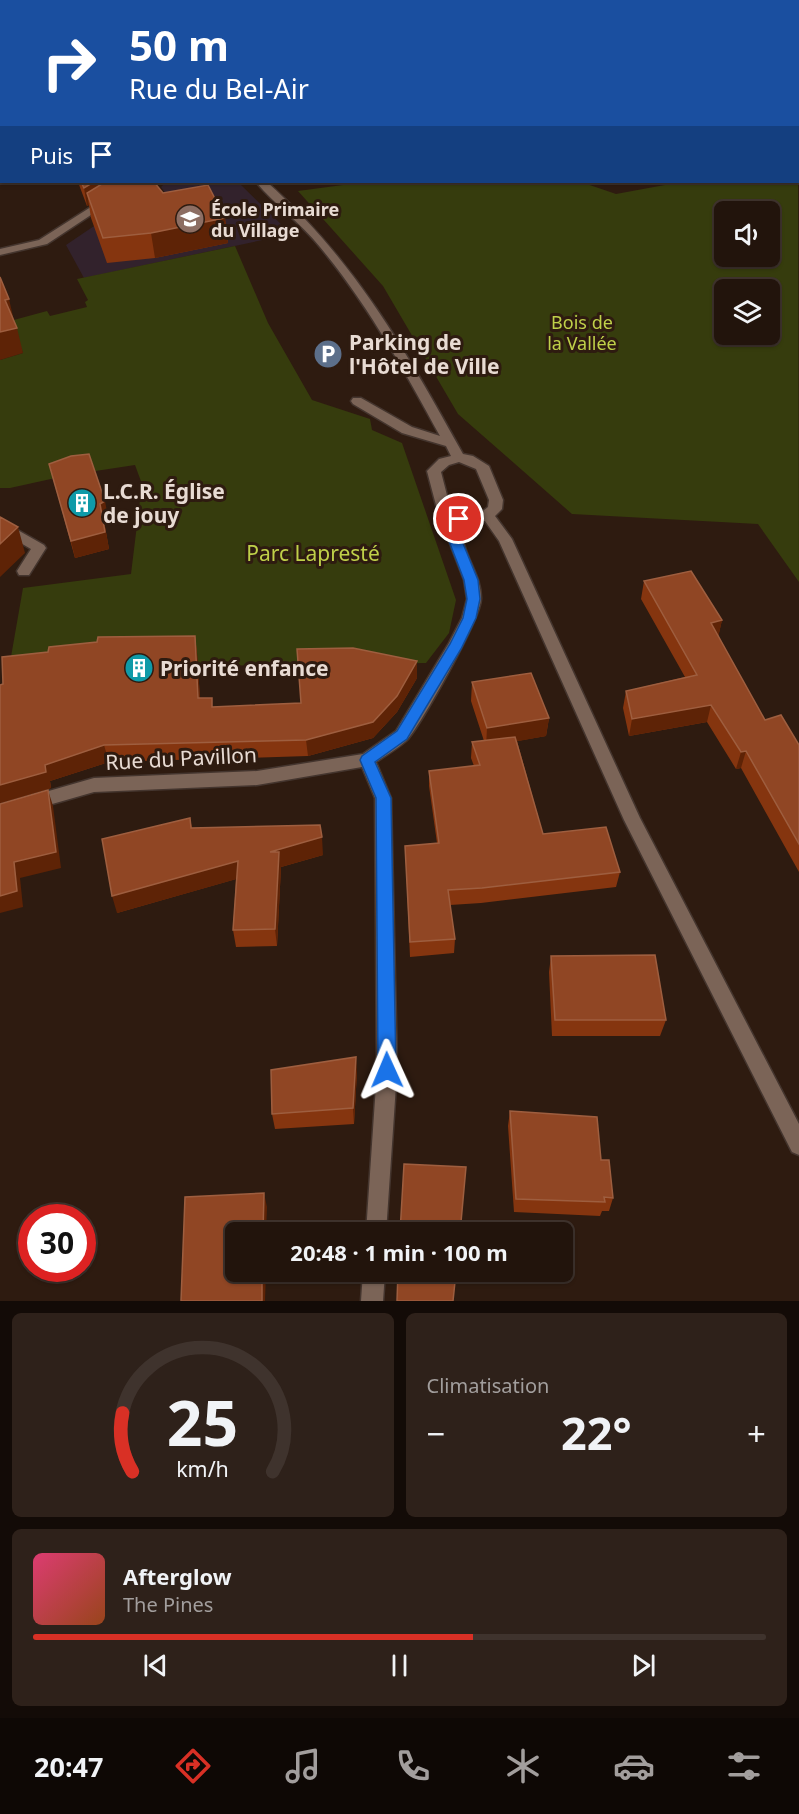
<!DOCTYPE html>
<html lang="fr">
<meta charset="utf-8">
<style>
body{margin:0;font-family:"Noto Sans",sans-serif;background:#2e211a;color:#f1f3f6;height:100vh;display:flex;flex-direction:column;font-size:22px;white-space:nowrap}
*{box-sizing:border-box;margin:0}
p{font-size:20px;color:#a29e9d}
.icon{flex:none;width:33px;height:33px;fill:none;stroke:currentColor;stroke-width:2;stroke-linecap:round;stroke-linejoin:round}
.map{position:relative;height:1301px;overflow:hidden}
.details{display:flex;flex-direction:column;gap:12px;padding:12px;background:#130b07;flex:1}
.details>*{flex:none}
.top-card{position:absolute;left:0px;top:0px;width:800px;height:183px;box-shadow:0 2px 4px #0004,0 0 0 2px #3f332d;background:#1a4fa0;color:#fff;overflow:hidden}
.tools{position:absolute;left:714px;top:201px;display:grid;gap:12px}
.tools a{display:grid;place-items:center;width:66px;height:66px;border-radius:9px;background:#22140c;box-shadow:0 2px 4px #0004,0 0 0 2px #3f332d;font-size:30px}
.speed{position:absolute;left:18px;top:1204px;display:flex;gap:12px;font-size:30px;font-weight:700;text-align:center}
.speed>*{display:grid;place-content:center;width:78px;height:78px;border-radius:50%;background:#22140c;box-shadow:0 2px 4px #0004,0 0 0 2px #3f332d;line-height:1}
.speed .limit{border:9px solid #d22;background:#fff;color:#111}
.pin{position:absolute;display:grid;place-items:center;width:51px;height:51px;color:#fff;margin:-26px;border:3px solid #fff;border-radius:50%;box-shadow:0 2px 6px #0007}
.me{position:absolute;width:66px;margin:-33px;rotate:359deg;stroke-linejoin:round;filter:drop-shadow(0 0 4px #0008)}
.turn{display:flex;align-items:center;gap:21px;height:126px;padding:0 30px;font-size:27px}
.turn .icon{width:78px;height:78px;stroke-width:2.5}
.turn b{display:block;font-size:42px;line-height:51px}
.then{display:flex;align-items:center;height:57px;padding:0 30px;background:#0003;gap:12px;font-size:22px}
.big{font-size:45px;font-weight:700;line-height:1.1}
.details .tile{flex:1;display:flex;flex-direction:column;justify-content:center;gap:9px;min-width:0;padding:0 21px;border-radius:9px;background:#2e211a}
.details .dial{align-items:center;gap:0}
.dial svg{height:156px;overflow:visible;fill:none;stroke:#3f332d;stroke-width:7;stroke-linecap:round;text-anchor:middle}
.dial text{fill:#f1f3f6;stroke:none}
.song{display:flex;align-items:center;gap:18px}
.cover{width:72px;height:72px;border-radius:9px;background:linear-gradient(135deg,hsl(340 70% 55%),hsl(20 70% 35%))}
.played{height:6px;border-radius:3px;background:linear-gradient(90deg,#d93025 60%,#3f332d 60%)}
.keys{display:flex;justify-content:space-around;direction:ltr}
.heat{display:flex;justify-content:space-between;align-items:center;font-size:33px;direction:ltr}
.details .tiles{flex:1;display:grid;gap:12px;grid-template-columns:1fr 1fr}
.tile:last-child{grid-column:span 2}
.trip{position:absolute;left:225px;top:1222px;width:348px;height:60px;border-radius:9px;background:#22140c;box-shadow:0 2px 4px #0004,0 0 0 2px #3f332d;font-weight:700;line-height:60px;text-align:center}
.menu{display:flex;height:96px;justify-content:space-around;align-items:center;background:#0e0805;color:#a29e9d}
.menu .icon{width:42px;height:42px}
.menu .selected{color:#d93025}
.menu b{font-size:27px;color:#f1f3f6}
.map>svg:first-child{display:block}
.education{fill:#32222c}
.green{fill:#363c0d;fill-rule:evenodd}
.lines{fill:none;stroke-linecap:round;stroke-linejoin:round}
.minor-casing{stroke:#44352e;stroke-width:3}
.minor{fill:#7b6457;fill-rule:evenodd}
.wall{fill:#85350f}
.shaded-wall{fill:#5e2306}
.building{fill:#904624;stroke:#9e5e3f;stroke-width:1.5}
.route{fill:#1a73e8;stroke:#114b97;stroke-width:1.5}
.labels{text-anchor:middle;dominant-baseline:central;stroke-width:6;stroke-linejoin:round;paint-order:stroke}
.far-poi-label{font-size:18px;font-weight:bold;fill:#e8dbd3;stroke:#2e1b10;text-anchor:start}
.far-park-label{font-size:18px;fill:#bfd049;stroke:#2e1b10}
.poi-label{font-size:21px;font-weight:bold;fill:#e8dbd3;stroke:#2e1b10;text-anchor:start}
.park-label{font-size:21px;fill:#bfd049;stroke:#2e1b10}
.street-label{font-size:21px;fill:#e8dbd3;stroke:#2e1b10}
</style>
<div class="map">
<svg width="799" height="1301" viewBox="0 0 799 1301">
<rect width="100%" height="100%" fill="#2e1b10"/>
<path class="education" d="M177,182h61l53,52 -207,44 -18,-33 59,-40 41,-11 -5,-7 3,-3z"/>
<path class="green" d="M798,158l1,424 -41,-58 -186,-10 -114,-100 -75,-128 -85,-95 67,-9h216l35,12 65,-12h117zM724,212h46v44h-46zM724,290h46v44h-46z
M235,246l33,77 44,77 58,19 2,11 30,13 54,157 -7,33 -23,30 -228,3 -1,-13 -189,21 15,-86 108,-14 11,-90 -7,-19 -66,10 -59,13h-10v-128l23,-7 -13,-32 37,-10 3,5 37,-9 -2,-5 3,-2 -11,-21z"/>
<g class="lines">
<g class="minor-casing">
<path id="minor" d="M38,0h8l1,2h-8z
M95,0h9l1,2h-9z
M256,182h11c90,81 138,168 196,272l10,2 16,10 14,34 -1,9 -7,7 17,23 128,279 159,306v31l-7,-3 -168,-332 -125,-279 -14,-20 -21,3c-7,26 18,48 17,75 0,18 -61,129 -75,142 -9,8 -20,14 -30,21l15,36 6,272 -11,163h-20l11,-163 -2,-272 -13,-31 -105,18 -163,7 -94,27v-14l94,-27 163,-7 106,-17 33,-23 53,-88 13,-25 5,-19 -3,-19 -17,-44 5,-16 -15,-11 -10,-38 12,-12 12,-3 -5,-10 -44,-13 -49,-29 -2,-3 2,-3h8l51,29 28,9c-36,-66 -72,-131 -120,-189 -19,-24 -45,-42 -64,-65zM459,462l17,7 13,31 -1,7c-12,11 -25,10 -38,0l-9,-35 8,-7z
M105,198l4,1v4l-62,41 -47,11v-6l39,-9z
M0,520l44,25 2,3 -17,27h-10l-2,-4 14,-22 -31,-18z
M363,1272h22l-2,29h-22z"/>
</g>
<use href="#minor" class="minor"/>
</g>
<path class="wall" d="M109,0h73l1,2h-73z
M798,51h1v87h-1z
M78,182h76l9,11 62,25 3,25 -73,15 -48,5 -16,-45 -2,-13 -2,1z
M49,464l59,53 -4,4 5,28 -34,9z
M644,581l78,39 -4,17 47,83 34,25v127l-58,-104 -5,1 -29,-47 -78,14 -6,-28 3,-17 59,-14 -44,-78z
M195,636l2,17 3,45 13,9 88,-4 116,-25 -20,34 -24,26 -65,18 -199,6 -59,19 1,7 -51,15z
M472,682l77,36 -3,18 -29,5 26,93 77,38 -4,15 -135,16 -31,2 5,34 -1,14 -44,4 -5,-111 32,-3 -8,-57v-15l45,-5 -3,-8 1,-16 12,-1 -13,-40z
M190,818l2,10 131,27 -42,12 -4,79 -41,1 -3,-17 3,-51 -119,34z
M551,956l115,64 -6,16h-108l-3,-64z
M357,1072l-3,52 -79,5 -3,-15z
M510,1111l91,49 12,38 -4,13h-7l-2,5 -86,-4 -6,-86z"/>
<path class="shaded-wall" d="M94,182h47l-54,11 2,12 -2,1 -3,-18z
M225,218l3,25 -73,15 -4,-25z
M9,299l6,26 -10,-25z
M17,328l6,25 -23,7v-28z
M105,501l3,16 -4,4 5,28 -34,9 -4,-17 29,-37z
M18,527l7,26 -25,24v-33z
M722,620l-4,18 -7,-15z
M195,636l2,17 4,62 -3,-17z
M417,661v17l-20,34 -24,26 -65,18 -2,-16z
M711,705l-4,17 -78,14 3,-17z
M549,718l-3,18 -60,11 1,-19z
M104,745l5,17 -59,19 1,7 -51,15v-18l45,-20z
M746,751l-5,17 -5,1 5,-17z
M48,790l5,16 8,62 -41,10 3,29 -23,6v-17l14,-34z
M322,837l1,18 -42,12 -4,79 -2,-17 -5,-77z
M238,861l2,17 -123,35 -5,-17z
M356,1057l1,15 -3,52 -1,-16z
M264,1193l3,14 -1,26h-3z
M262,1272h4l-1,29h-3z"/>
<path class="building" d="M119,0h63l1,2h-63z
M431,0h305l1,2h-305z
M798,51h1v72h-1z
M81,182h13l-10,6z
M105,182h49l9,11 45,-8 17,33 -74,15 -48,5 -16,-45z
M0,277l9,22 -4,1 12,28 -17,4z
M89,454l16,47 -5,3 5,28 -34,9 -22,-77 22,-8z
M0,517l18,10 -18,17z
M691,571l31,49 -11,3 54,97 16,-5 18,30v99l-53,-93 -5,1 -30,-47 -79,14 -6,-28 71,-16 -53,-94z
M195,636l3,62h14v9l89,-4 -4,-54 56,-1 64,13 -20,35 -24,26 -67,18 -202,5 -59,20 1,7 -46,13v-100l3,-1 -1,-27 46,-5 1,-5 48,-5 1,-5z
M531,673l18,45 -62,10 -15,-46z
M515,737l28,97 63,-7 14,45 -138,16 -34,2 7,49 -45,3 -5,-96 34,-3 -10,-72 51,-6 -8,-23z
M48,790l8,62 -42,10 3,29 -17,5v-92z
M190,818l1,10 129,-3 2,12 -52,15h9l-4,77 -42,1 5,-69 -126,35 -10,-57z
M655,955l11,65h-111l-4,-64z
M356,1057l-3,51 -81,6 -1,-44z
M510,1111l87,6 4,43h8l4,38 -9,-1 1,5 -89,-3z
M404,1164l62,3 -6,66h-60z
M264,1193l-1,40h-27v39h26v29h-81l4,-104z
M398,1272h58l-3,29h-56z"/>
<path class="route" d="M459,515l6,4 -5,17 18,44 2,19 -4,19 -15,31 -54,90 -32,23 16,36 5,272 -3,6 -6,2 -6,-2 -3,-6 -2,-272 -16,-38 2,-4 35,-25 53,-87 13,-26 4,-19 -3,-19 -17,-44 6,-17z"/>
<defs>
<g id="school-disc" transform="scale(1.5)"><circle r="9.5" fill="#8d6e63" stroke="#2e1b10"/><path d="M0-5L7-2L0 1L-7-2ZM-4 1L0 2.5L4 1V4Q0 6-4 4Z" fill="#fff"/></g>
<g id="parking-disc" transform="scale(1.5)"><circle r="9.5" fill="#5c6f8a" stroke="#2e1b10"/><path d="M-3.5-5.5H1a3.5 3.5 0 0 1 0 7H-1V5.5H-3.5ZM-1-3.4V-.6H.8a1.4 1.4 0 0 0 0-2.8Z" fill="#fff"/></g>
<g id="building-disc" transform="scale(1.5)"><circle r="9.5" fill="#0f9aa8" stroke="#2e1b10"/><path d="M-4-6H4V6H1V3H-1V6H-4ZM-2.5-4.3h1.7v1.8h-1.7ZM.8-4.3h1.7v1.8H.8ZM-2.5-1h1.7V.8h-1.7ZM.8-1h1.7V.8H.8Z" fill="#fff"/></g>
</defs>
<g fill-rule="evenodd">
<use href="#school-disc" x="190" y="219"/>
<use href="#parking-disc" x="328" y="354"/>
<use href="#building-disc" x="82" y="503"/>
<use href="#building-disc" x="139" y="668"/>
</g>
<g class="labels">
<g class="far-poi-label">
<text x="211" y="209">École Primaire<tspan x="211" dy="21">du Village</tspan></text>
</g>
<g class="far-park-label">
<text x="582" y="322">Bois de<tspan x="582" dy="21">la Vallée</tspan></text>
</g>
<g class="poi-label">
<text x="349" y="342">Parking de<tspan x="349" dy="24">l'Hôtel de Ville</tspan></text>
<text x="103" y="491">L.C.R. Église<tspan x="103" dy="24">de jouy</tspan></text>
<text x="160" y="668">Priorité enfance</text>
</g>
<g class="park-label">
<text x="313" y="553">Parc Lapresté</text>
</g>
<g class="street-label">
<text transform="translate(181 758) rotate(-3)">Rue du Pavillon</text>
</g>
</g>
</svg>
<div class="tools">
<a><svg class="icon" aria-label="sound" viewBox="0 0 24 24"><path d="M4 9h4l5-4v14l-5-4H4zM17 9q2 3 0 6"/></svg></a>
<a><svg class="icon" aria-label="layers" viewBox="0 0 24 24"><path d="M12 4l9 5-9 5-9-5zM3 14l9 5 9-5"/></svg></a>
</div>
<div class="speed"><div class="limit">30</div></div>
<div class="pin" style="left:459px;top:519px;background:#d93025"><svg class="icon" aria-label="arrive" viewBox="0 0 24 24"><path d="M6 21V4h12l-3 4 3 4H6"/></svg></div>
<svg class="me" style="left:387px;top:1070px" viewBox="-20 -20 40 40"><path d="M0-17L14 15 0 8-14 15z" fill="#1a73e8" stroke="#fff" stroke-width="4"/></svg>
<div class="trip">20:48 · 1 min · 100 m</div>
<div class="top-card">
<div class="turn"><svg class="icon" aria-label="right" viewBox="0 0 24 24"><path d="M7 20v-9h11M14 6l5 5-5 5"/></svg><div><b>50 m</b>Rue du Bel-Air</div></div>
<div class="then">Puis<svg class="icon" aria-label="arrive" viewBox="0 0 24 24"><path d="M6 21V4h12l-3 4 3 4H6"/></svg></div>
</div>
</div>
<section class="details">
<div class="tiles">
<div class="tile dial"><svg viewBox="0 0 100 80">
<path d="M14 69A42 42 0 1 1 86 69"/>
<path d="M14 69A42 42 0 0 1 9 39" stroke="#d93025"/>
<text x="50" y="56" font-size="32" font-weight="700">25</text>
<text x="50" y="72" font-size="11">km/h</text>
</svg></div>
<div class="tile"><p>Climatisation</p>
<div class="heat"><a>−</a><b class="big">22°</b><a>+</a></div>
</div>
<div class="tile">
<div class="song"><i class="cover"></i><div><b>Afterglow</b><p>The Pines</p></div></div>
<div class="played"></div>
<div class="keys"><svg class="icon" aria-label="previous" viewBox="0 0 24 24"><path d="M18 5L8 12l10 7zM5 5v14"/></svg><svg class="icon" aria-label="pause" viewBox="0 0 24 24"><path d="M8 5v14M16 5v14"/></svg><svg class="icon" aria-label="next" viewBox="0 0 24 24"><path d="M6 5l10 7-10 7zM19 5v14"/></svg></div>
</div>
</div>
</section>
<nav class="menu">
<b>20:47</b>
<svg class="icon selected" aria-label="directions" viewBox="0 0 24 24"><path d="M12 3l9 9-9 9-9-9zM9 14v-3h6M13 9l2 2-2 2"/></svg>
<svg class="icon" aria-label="music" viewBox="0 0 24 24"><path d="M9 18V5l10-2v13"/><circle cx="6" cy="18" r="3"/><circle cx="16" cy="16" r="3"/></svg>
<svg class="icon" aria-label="phone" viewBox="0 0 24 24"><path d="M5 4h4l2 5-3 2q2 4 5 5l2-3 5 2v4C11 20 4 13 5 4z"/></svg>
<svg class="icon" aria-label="climate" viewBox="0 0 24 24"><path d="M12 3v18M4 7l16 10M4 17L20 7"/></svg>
<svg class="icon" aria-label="car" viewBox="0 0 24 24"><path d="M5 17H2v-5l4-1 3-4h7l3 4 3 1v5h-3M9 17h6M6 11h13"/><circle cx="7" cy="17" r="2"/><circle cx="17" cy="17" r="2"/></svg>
<svg class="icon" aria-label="filters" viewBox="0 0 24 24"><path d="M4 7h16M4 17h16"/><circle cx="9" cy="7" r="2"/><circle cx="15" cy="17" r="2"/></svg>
</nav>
